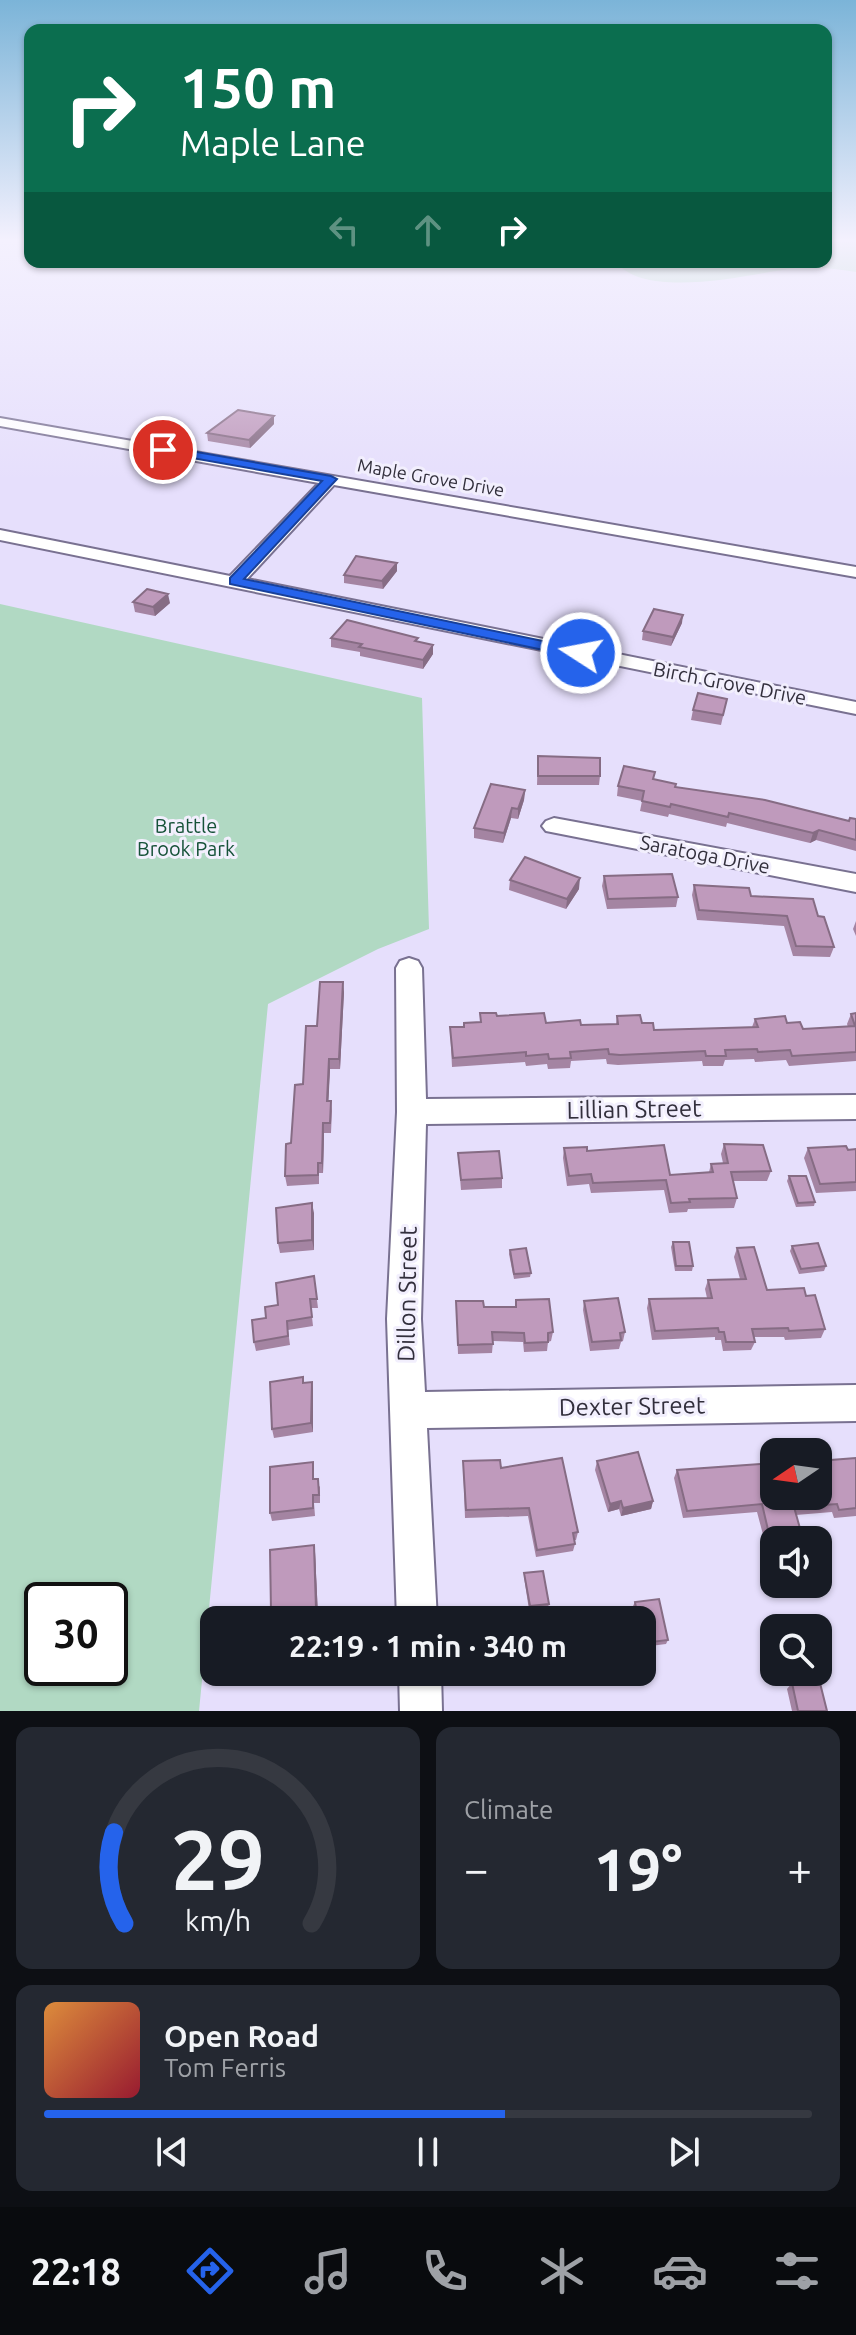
<!DOCTYPE html>
<meta charset="utf-8">
<style>
body{margin:0;font-family:Ubuntu,sans-serif;background:#242831;color:#f1f3f6;height:100vh;display:flex;flex-direction:column;font-size:30px;white-space:nowrap}
*{box-sizing:border-box;margin:0}
p{font-size:26px;color:#9ea1a6}
.icon{flex:none;width:44px;height:44px;fill:none;stroke:currentColor;stroke-width:2;stroke-linecap:round;stroke-linejoin:round}
.map{position:relative;height:1711px;overflow:hidden}
.panel{display:flex;flex-direction:column;gap:16px;padding:16px;background:#0d0f14;flex:1}
.panel>*{flex:none}
.guide{position:absolute;left:24px;top:24px;width:808px;height:244px;border-radius:16px;box-shadow:0 2px 6px #0004;background:#0b6e4f;color:#fff;overflow:hidden}
.needle{width:52px;rotate:257deg}
.fabs{position:absolute;left:760px;top:1438px;display:grid;gap:16px}
.fabs a{display:grid;place-items:center;width:72px;height:72px;border-radius:16px;background:#171b24;box-shadow:0 2px 6px #0004;font-size:40px}
.speed{position:absolute;left:24px;top:1582px;display:flex;gap:16px;font-size:40px;font-weight:700;text-align:center}
.speed>*{display:grid;place-content:center;width:104px;height:104px;border-radius:50%;background:#171b24;box-shadow:0 2px 6px #0004;line-height:1}
.speed .limit{border:4px solid #111;border-radius:12px;background:#fff;color:#111}
.pin{position:absolute;display:grid;place-items:center;width:68px;height:68px;color:#fff;margin:-34px;border:4px solid #fff;border-radius:50%;box-shadow:0 2px 8px #0007}
.me{position:absolute;width:88px;margin:-44px;rotate:281deg;stroke-linejoin:round;filter:drop-shadow(0 0 6px #0008)}
.turn{display:flex;align-items:center;gap:28px;height:168px;padding:0 24px;font-size:36px}
.turn .icon{width:104px;height:104px;stroke-width:2.5}
.turn b{display:block;font-size:56px;line-height:68px}
.lanes{display:flex;align-items:center;height:76px;padding:0 24px;background:#0003;justify-content:center;gap:40px;direction:ltr}
.lanes .off{opacity:.35}
.big{font-size:60px;font-weight:700;line-height:1.1}
.panel .card{flex:1;display:flex;flex-direction:column;justify-content:center;gap:12px;min-width:0;padding:0 28px;border-radius:16px;background:#242831}
.panel .dial{align-items:center;gap:0}
.dial svg{height:208px;overflow:visible;fill:none;stroke:#363941;stroke-width:7;stroke-linecap:round;text-anchor:middle}
.dial text{fill:#f1f3f6;stroke:none}
.song{display:flex;align-items:center;gap:24px}
.cover{width:96px;height:96px;border-radius:12px;background:linear-gradient(135deg,hsl(30 70% 55%),hsl(350 70% 35%))}
.played{height:8px;border-radius:4px;background:linear-gradient(90deg,#2563eb 60%,#363941 60%)}
.keys{display:flex;justify-content:space-around;direction:ltr}
.heat{display:flex;justify-content:space-between;align-items:center;font-size:44px;direction:ltr}
.panel .tiles{flex:1;display:grid;gap:16px;grid-template-columns:1fr 1fr}
.card:last-child{grid-column:span 2}
.trip{position:absolute;left:200px;top:1606px;width:456px;height:80px;border-radius:16px;background:#171b24;box-shadow:0 2px 6px #0004;font-weight:700;line-height:80px;text-align:center}
.menu{display:flex;height:128px;justify-content:space-around;align-items:center;background:#090b0e;color:#9ea1a6}
.menu .icon{width:56px;height:56px}
.menu .active{color:#2563eb}
.menu b{font-size:36px;color:#f1f3f6}
.map>svg:first-child{display:block}
.green{fill:#b1d9c3;fill-rule:evenodd}
.lines{fill:none;stroke-linecap:round;stroke-linejoin:round}
.minor-casing{stroke:#797191;stroke-width:4}
.minor{fill:#fff;fill-rule:evenodd}
.wall{fill:#a484a2}
.shaded-wall{fill:#866c84}
.building{fill:#bf9abc;stroke:#866c84;stroke-width:2}
.route{fill:#2563eb;stroke:#184099;stroke-width:2}
.labels{text-anchor:middle;dominant-baseline:central;stroke-width:6;stroke-linejoin:round;paint-order:stroke}
.far-street-label{font-size:18px;fill:#322f3c;stroke:#f2effd}
.street-label{font-size:20px;fill:#322f3c;stroke:#f2effd}
.park-label{font-size:20px;fill:#165239;stroke:#f2effd}
.near-street-label{font-size:24px;fill:#322f3c;stroke:#f2effd}
</style>
<div class="map">
<svg width="856" height="1711" viewBox="0 0 856 1711">
<rect width="100%" height="100%" fill="#e6dffc"/>
<path class="green" d="M826,241h30v31c-22,-3 -46,-7 -68,-3 -41,6 -142,31 -172,-7h210z
M0,604l422,94 7,231 -51,20 -110,55 -69,707h-199zM42,1600h68v68h-68z"/>
<g class="lines">
<g class="minor-casing">
<path id="minor" d="M0,418l856,149v10l-522,-92 -87,94 609,123v12l-856,-174v-10l230,46 89,-93 -319,-57z
M554,818l302,56v18l-310,-61 -4,-5 4,-5z
M409,958l9,3 4,7 4,131 430,-4v24l-430,5 -5,195 4,73 431,-7v36l-429,7 10,192h-40l-10,-301 10,-207 -1,-144 4,-7z
M399,1672h42l1,39h-42z"/>
</g>
<use href="#minor" class="minor"/>
</g>
<path class="wall" d="M274,424l-24,24 -42,-7 -1,-8z
M397,571l-14,18 -39,-6v-8z
M133,602l37,1 -15,13 -20,-4z
M682,623l-11,23 -29,-6 1,-9z
M331,638l87,4 15,3v9l-10,15 -63,-13v-4l-29,-5z
M727,699l-6,26 -30,-5 2,-10z
M538,756l62,20 -1,9h-62z
M654,779l21,8 174,34 7,-2v32l-40,-11 -6,3 -83,-20 -1,4 -57,-13 -1,3 -28,-6 2,-10 -25,-5 1,-10z
M525,790l-1,10 -6,19 -7,-1 -8,25 -29,-5v-10z
M604,876l74,21 -2,10 -69,2 -5,-23z
M510,880l69,9 -13,20 -57,-19z
M694,885l57,11 67,20 16,31 -4,10 -37,-1 -9,-30 -87,-6 -5,-25z
M856,921v15l-3,-7z
M344,992l-4,77h-10l-2,32h3l1,10 -1,22h-7l-1,40h-4v11l-32,2 -2,-10 6,-33 12,-59 14,-58z
M480,1013l66,10 35,2 35,-1 1,-8 25,7 12,7 98,-3 3,-8 32,4 16,6 45,-2 -1,-3 4,-10 5,-1v48l-67,5 -3,-6 -31,2 -1,-3 -29,1 -2,6h-20l-1,-5 -84,4 -11,-1 -1,-5 -35,2 -1,7 -22,1 -1,-5 -21,2 -1,-4 -73,5 -2,-40h13l1,-4 16,-1z
M724,1144l47,27 -4,10h-34l4,17 -3,10 -46,1 -1,3 -18,1 -5,-23 -73,3 -2,-9 -22,2 -4,-28 1,-10 23,3 83,24 39,-3 2,-8 12,-1 -2,-9z
M808,1148l48,1v42l-40,2 -12,-35z
M458,1153l44,25v10l-41,2z
M789,1176l26,26 -1,4 -18,1 -9,-26z
M314,1213v37l-34,3 -2,-10z
M673,1242l20,24 -1,5h-17l-4,-24z
M792,1246l34,20 -2,5 -25,3 -9,-23z
M737,1248l30,42 39,6 19,33 -4,9 -36,2 -1,-3h-30l1,5 -4,8 -28,1 -2,-11h-6v-3l-63,3 -5,-32 2,-9 58,-1 -2,-9 3,-9 32,-1 -6,-22z
M510,1250l21,23 -1,4 -16,2 -5,-25z
M314,1276l4,32h-7l2,18 -25,4 2,15 -34,6 -2,-9 24,-37z
M516,1300l37,32 -2,9 -3,1 -1,9 -23,1 -1,-10 -30,-1 -1,12 -34,1 -2,-53 28,6h31z
M584,1301l41,31 -2,9 -2,1 -2,7 -29,2 -7,-41z
M312,1382l1,8v42l-39,6 -2,-9 32,-46z
M856,1458v58l-22,2 -2,-6 -36,3 5,17 -5,8h-22v1l-9,1 -8,-30 -74,6 -9,-40 3,-8z
M463,1461l38,7 77,64 -2,8h-2l1,4 -2,7 -37,6 -8,-41 -63,2z
M597,1461l56,40 -2,8 -30,7 -2,-7 -11,3 -13,-42z
M314,1471v8l6,8v16h-6l1,13 -43,5 -2,-8z
M315,1552l3,64 -45,2 -2,-7z
M524,1573l25,31 -1,3 -19,3 -5,-33z
M635,1602l33,38 -2,4 -24,3v-27h-6l-3,-14z
M792,1683l35,28h-35l-5,-22z"/>
<path class="shaded-wall" d="M274,416v8l-24,24 -1,-8z
M397,563v8l-14,18 -1,-8z
M168,594l2,9 -15,13 -2,-9z
M683,615l-1,8 -11,23 2,-9z
M433,645v9l-10,15v-9z
M525,790l-1,10 -6,19v-10z
M512,808l-1,10 -8,25 1,-10z
M819,830l-3,10 -6,3 3,-10z
M580,878l-1,11 -13,20 1,-10z
M343,982l1,10 -4,77 -1,-10z
M329,1059l1,10 -2,42 -1,-10z
M323,1123l1,10 -1,40 -1,-10z
M312,1203l2,10v37l-2,-10z
M312,1382l1,8v42l-2,-9z
M621,1501l-2,8 -11,3 2,-8z
M653,1501l-2,8 -30,7 2,-8z
M314,1545l1,7 3,64 -2,-7z"/>
<path class="building" d="M238,410l36,6 -25,24 -42,-7z
M356,556l41,7 -15,18 -38,-6z
M147,589l21,5 -15,13 -20,-5z
M654,609l29,6 -10,22 -30,-6z
M347,620l71,18 -3,3 18,4 -10,15 -64,-13 3,-3 -31,-6z
M698,693l29,6 -4,16 -30,-5z
M538,756l62,2v18h-62z
M624,766l31,6 -2,7 23,5 -1,3 90,13 84,21 1,-3 6,1v21l-37,-10 -6,3 -84,-20 -1,4 -57,-13 -1,3 -28,-6 2,-10 -26,-5z
M491,784l34,6 -7,19 -6,-1 -8,25 -30,-5z
M525,857l55,21 -13,21 -57,-19z
M672,874l6,23 -70,2 -4,-23z
M694,885l55,3 2,8 62,3 5,17 6,1 10,30 -38,-1 -9,-30 -88,-6z
M320,982h23l-4,77h-10l-2,42h4l-1,22h-7l-1,40h-4v12l-33,1 1,-32 5,-1 4,-58 8,-1 3,-58h11z
M480,1013h16l1,3 47,-3 2,10 34,-3 1,5 37,-1 -1,-8 23,-1 2,8h11l1,7 104,-3 -3,-8 30,-3 2,7 13,-1 3,7 52,-3 -4,-12 5,-1v39l-64,4 -2,-6 -32,2 -1,-3 -32,1 1,6h-20l-1,-5 -85,4 -11,-1 -1,-5 -38,3 1,6 -22,1 -1,-5 -22,2v-4l-73,6 -3,-31h14v-4l17,-1z
M724,1144l39,1 8,26 -40,1 6,26 -48,1 1,3 -19,1 -5,-23 -73,3 -2,-9 -22,2 -5,-28 23,-1v4l77,-6 6,30 43,-3 -2,-8 17,-1z
M846,1146l2,4 8,-1v33l-36,2 -12,-36z
M499,1151l3,27 -41,2 -3,-27z
M789,1176h17l9,26 -17,1z
M312,1203v37l-34,3 -2,-35z
M673,1242h16l4,24h-17z
M818,1243l8,23 -25,3 -9,-23z
M754,1247l13,43 37,-2 2,8 9,-1 10,34 -36,2 -1,-3 -36,1 3,13h-29l-2,-10h-5l-1,-4 -63,3 -6,-32 63,-1 -4,-18 38,-1 -9,-31z
M526,1248l5,25 -17,1 -4,-24z
M314,1276l3,23h-7l2,18 -25,4 1,15 -34,6 -2,-22 14,-2 -1,-11 13,-2 -2,-22z
M618,1298l7,34 -5,1 1,7 -29,2 -8,-41z
M549,1299l4,33 -5,1v9l-23,1 -1,-10 -32,-1 1,12 -35,1 -2,-44h27l1,6h32v-7z
M303,1377v6l9,-1 -1,41 -39,6 -2,-47z
M638,1452l15,49 -30,7 -2,-7 -11,3 -13,-43z
M562,1458l16,74 -5,1 2,11 -38,6 -8,-42 -63,2 -3,-49 37,-1 1,8z
M856,1458v50l-17,2 -2,-6 -43,3 7,25 -32,2 -7,-30 -75,7 -10,-41 97,-7v33h44v-35z
M313,1462v17h5l1,16h-6v13l-43,5v-46z
M314,1545l2,64 -11,1v10h-27v-10l-7,1 -1,-61z
M543,1571l6,33 -19,2 -6,-33z
M659,1599l9,41 -25,3 -1,-23h-4l-3,-18z
M520,1615v5h-36v-1z
M792,1683h28l7,28h-29z"/>
<linearGradient id="sky" x2="0" y2="1"><stop stop-color="#7bb4d8"/><stop offset="0.5" stop-color="#f4f1fe"/><stop offset="1" stop-color="#f4f1fe" stop-opacity="0"/></linearGradient>
<rect width="856" height="481" fill="url(#sky)"/>
<path class="route" d="M163,446l168,30 6,3 -93,100 337,70 7,4 -7,5 -351,-74v-6l92,-97 -164,-29v-5z"/>
<g class="labels">
<g class="far-street-label">
<text transform="translate(431 477) rotate(10)">Maple Grove Drive</text>
</g>
<g class="street-label">
<text transform="translate(730 683) rotate(11)">Birch Grove Drive</text>
<text transform="translate(705 854) rotate(11)">Saratoga Drive</text>
</g>
<g class="park-label">
<text x="186" y="825">Brattle<tspan x="186" dy="23">Brook Park</tspan></text>
</g>
<g class="near-street-label">
<text transform="translate(634 1109) rotate(-1)">Lillian Street</text>
<text transform="translate(407 1294) rotate(-89)">Dillon Street</text>
<text transform="translate(632 1406) rotate(-1)">Dexter Street</text>
</g>
</g>
</svg>
<div class="fabs">
<a><svg class="needle" viewBox="-14 -14 28 28"><path d="M0-13l5 13h-10z" fill="#e53935"/><path d="M0 13l5-13h-10z" fill="#9ea1a6"/></svg></a>
<a><svg class="icon" aria-label="sound" viewBox="0 0 24 24"><path d="M4 9h4l5-4v14l-5-4H4zM17 9q2 3 0 6"/></svg></a>
<a><svg class="icon" aria-label="search" viewBox="0 0 24 24"><circle cx="10" cy="10" r="6"/><path d="M15 15l6 6"/></svg></a>
</div>
<div class="speed"><div class="limit">30</div></div>
<div class="pin" style="left:163px;top:450px;background:#d93025"><svg class="icon" aria-label="arrive" viewBox="0 0 24 24"><path d="M6 21V4h12l-3 4 3 4H6"/></svg></div>
<svg class="me" style="left:581px;top:653px" viewBox="-20 -20 40 40"><circle r="17" fill="#2563eb" stroke="#fff" stroke-width="3"/><path d="M0-11L8 9 0 5-8 9z" fill="#fff"/></svg>
<div class="trip">22:19 · 1 min · 340 m</div>
<div class="guide">
<div class="turn"><svg class="icon" aria-label="right" viewBox="0 0 24 24"><path d="M7 20v-9h11M14 6l5 5-5 5"/></svg><div><b>150 m</b>Maple Lane</div></div>
<div class="lanes"><svg class="icon off" aria-label="left" viewBox="0 0 24 24"><path d="M17 20v-9H6M10 6l-5 5 5 5"/></svg><svg class="icon off" aria-label="ahead" viewBox="0 0 24 24"><path d="M12 20V5M6 11l6-6 6 6"/></svg><svg class="icon" aria-label="right" viewBox="0 0 24 24"><path d="M7 20v-9h11M14 6l5 5-5 5"/></svg></div>
</div>
</div>
<section class="panel">
<div class="tiles">
<div class="card dial"><svg viewBox="0 0 100 80">
<path d="M14 69A42 42 0 1 1 86 69"/>
<path d="M14 69A42 42 0 0 1 10 34" stroke="#2563eb"/>
<text x="50" y="56" font-size="32" font-weight="700">29</text>
<text x="50" y="72" font-size="11">km/h</text>
</svg></div>
<div class="card"><p>Climate</p>
<div class="heat"><a>−</a><b class="big">19°</b><a>+</a></div>
</div>
<div class="card">
<div class="song"><i class="cover"></i><div><b>Open Road</b><p>Tom Ferris</p></div></div>
<div class="played"></div>
<div class="keys"><svg class="icon" aria-label="previous" viewBox="0 0 24 24"><path d="M18 5L8 12l10 7zM5 5v14"/></svg><svg class="icon" aria-label="pause" viewBox="0 0 24 24"><path d="M8 5v14M16 5v14"/></svg><svg class="icon" aria-label="next" viewBox="0 0 24 24"><path d="M6 5l10 7-10 7zM19 5v14"/></svg></div>
</div>
</div>
</section>
<nav class="menu">
<b>22:18</b>
<svg class="icon active" aria-label="directions" viewBox="0 0 24 24"><path d="M12 3l9 9-9 9-9-9zM9 14v-3h6M13 9l2 2-2 2"/></svg>
<svg class="icon" aria-label="music" viewBox="0 0 24 24"><path d="M9 18V5l10-2v13"/><circle cx="6" cy="18" r="3"/><circle cx="16" cy="16" r="3"/></svg>
<svg class="icon" aria-label="phone" viewBox="0 0 24 24"><path d="M5 4h4l2 5-3 2q2 4 5 5l2-3 5 2v4C11 20 4 13 5 4z"/></svg>
<svg class="icon" aria-label="climate" viewBox="0 0 24 24"><path d="M12 3v18M4 7l16 10M4 17L20 7"/></svg>
<svg class="icon" aria-label="car" viewBox="0 0 24 24"><path d="M5 17H2v-5l4-1 3-4h7l3 4 3 1v5h-3M9 17h6M6 11h13"/><circle cx="7" cy="17" r="2"/><circle cx="17" cy="17" r="2"/></svg>
<svg class="icon" aria-label="filters" viewBox="0 0 24 24"><path d="M4 7h16M4 17h16"/><circle cx="9" cy="7" r="2"/><circle cx="15" cy="17" r="2"/></svg>
</nav>
